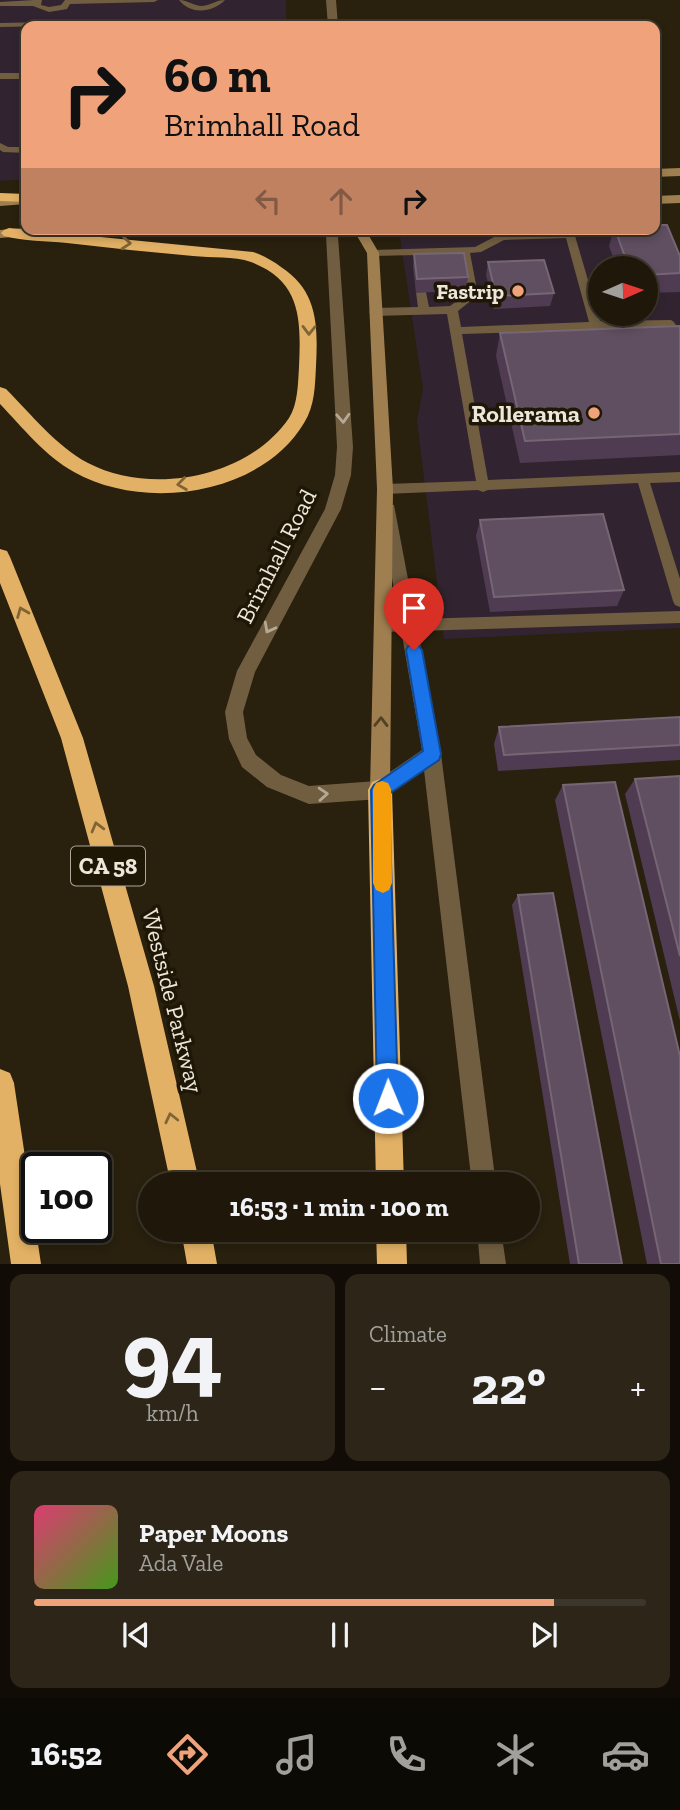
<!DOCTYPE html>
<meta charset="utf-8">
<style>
body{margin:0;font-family:"Zilla Slab",serif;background:#2c2518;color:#f1f3f6;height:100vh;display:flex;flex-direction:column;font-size:26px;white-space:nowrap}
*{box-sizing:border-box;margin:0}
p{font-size:23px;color:#a1a09c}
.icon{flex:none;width:38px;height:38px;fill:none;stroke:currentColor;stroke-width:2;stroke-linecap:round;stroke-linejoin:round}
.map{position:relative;height:1264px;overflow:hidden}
.sheet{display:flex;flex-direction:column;gap:10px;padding:10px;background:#110d06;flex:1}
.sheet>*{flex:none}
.top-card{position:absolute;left:21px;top:21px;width:639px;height:214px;border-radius:14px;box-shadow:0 4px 10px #0003,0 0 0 2px #3c372b;background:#f0a27a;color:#111;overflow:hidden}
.needle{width:46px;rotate:87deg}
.buttons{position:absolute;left:588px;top:256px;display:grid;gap:14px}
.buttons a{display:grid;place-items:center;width:70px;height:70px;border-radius:50%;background:#1f180a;box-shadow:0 4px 10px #0003,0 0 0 2px #3c372b;font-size:35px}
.speed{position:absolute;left:21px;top:1152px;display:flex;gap:14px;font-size:35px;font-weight:700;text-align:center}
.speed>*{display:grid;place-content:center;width:91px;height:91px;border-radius:50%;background:#1f180a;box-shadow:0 4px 10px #0003,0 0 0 2px #3c372b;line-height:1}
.speed .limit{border:4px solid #111;border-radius:10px;background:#fff;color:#111}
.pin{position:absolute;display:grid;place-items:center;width:60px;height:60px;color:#fff;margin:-72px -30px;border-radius:50% 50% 50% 0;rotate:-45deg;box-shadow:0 0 7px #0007}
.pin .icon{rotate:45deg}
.me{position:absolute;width:77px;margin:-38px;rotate:359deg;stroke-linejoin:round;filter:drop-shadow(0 0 5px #0008)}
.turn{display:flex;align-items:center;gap:24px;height:147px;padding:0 28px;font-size:32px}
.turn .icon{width:91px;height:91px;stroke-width:2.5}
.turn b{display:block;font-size:49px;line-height:60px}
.lanes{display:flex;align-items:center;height:66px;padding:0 28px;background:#0003;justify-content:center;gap:35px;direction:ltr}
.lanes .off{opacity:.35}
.big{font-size:52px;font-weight:700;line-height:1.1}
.sheet .widget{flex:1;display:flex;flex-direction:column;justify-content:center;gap:10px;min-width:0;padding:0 24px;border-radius:14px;background:#2c2518}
.sheet .dial{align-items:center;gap:0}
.dial b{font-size:91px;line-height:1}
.song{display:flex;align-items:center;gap:21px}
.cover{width:84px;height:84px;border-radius:10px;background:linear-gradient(135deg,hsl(340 70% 55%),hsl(100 70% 35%))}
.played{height:7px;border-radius:4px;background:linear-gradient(90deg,#f0a27a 85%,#3c372b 85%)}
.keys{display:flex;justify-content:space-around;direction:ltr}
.heat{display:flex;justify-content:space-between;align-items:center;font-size:38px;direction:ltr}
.sheet .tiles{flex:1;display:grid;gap:10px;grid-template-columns:1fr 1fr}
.widget:last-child{grid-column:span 2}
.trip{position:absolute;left:138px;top:1172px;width:402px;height:70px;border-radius:35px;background:#1f180a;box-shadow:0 4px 10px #0003,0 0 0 2px #3c372b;font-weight:700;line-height:70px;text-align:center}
.dock{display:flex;height:112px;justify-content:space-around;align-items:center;background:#0c0a04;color:#a1a09c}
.dock .icon{width:49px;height:49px}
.dock .active{color:#f0a27a}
.dock b{font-size:32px;color:#f1f3f6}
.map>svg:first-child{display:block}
.commercial{fill:#312430;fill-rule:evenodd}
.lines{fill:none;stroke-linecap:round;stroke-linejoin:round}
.service{fill:#715e41;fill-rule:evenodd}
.minor{fill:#715e41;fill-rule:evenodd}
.tertiary{fill:#715e41;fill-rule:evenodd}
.secondary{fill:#9f7f50;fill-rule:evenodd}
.motorway{fill:#e3b165;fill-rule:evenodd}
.wall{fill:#4f3c52}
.building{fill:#604e61;stroke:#766674;stroke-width:2}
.oneway{stroke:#816435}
.oneway2{stroke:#b5a996}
.oneway3{stroke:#524123}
.route{fill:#1a73e8;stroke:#114b97;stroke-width:2}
.slow{fill:#f59e0b}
.poi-dot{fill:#f0a27a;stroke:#1f1705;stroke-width:2.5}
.labels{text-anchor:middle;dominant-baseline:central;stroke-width:7;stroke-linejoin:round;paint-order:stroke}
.far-poi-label{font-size:21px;font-weight:bold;fill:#ece6db;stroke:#1f1705;text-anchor:end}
.shield{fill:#1f1705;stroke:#aea89b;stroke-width:2}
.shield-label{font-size:23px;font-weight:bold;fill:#ece6db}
.poi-label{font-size:24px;font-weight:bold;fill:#ece6db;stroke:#1f1705;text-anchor:end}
.street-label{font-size:24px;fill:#ece6db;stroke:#1f1705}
</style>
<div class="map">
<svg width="680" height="1264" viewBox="0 0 680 1264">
<rect width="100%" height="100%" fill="#29200e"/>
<path class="commercial" d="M0,0h286v26h-260v153l-26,2z
M655,218l25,60v350l-236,11 -27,-218 6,-32 -23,-151 12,-9h242zM600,268h46v45h-46z"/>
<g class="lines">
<path class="service" d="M34,0h8l-1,5 8,2 12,-2 4,-5h93l-4,2 -84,2 -3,5 -18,3 -16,-6h-33v-4z
M179,0c9,0 14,6 23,6 9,-1 14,-6 23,-6 -13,13 -34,15 -46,0z
M49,22l4,2 -1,2 -52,1v-4z
M0,73h26v6h-26z
M0,143l8,4h18v6l-23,-1 -3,-2z
M494,229h10l2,5 58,-2 -1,-3h10l27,92 71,-1c9,5 9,21 9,32l-6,-4 -7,-20 -205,6 26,146 192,-8v10l-30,1 30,96v28l-5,-2 -2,-4 -35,-118 -150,7 -5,2 -5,-2 -93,4 -6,-5 6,-5 91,-3 -29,-167 -73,2 -5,-4 5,-4 44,-1 -2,-15 5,-3 5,3 3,15 21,-1 17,-12 -7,-40 -87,2 -5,-3 5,-3 102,-3 21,-11zM566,238l23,84 -128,5 -3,-16 20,-16 -8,-42 11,-1 23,-12z
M680,611v12l-298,9 -5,-2 -2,-4 2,-4 5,-2z"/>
<path class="minor" d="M330,229h14l-6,7 15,211 -2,28 -10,34 -86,163 -12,40 4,26 9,17 25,20 28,11 68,-5 45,-31 -42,-241 2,-4h12l47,249 55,431h-24l-48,-415 -44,29 -71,5 -42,-17 -25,-20 -13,-28 -4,-27 12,-41 88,-162 10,-34 2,-28 -11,-212z
M477,1230h24l5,34h-26z"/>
<path class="tertiary" d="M326,0h10l2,26h-10z"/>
<path class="secondary" d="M680,168v8l-26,1v-8z
M680,195v8l-26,1v-8z
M26,196v8l-26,2v-8z
M26,228v1h40l-6,4 -60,5v-8z
M353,229h12l14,24 14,236 -3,301 -3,6 -7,3 -7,-3 -3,-6 7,-301 -10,-236z"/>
<path class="motorway" d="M0,193l26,1v8l-26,-1z
M9,228l244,24c10,3 20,9 28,15 37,24 37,59 35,99 -1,19 -1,40 -12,57 -43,72 -159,89 -230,49 -29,-16 -51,-44 -74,-68v-17l6,2c25,25 50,57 82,74 63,33 160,15 201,-45 9,-14 9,-35 10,-51 2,-46 3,-86 -48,-105 -17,-6 -40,-4 -58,-6 -42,-4 -84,-8 -126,-13 -21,-2 -43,-2 -63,-7l-3,-3 3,-3z
M0,549l7,2 3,6 73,181 71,248 46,199h-29l-43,-199 -67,-248 -61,-155z
M380,779l8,3 4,8 12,395h-28l-8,-395 4,-8z
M0,1069l10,4 4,10 27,181h-30l-11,-80z
M181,1230h30l6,34h-30z
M376,1230h30l1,34h-30z"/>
</g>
<path class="wall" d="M614,229h40l26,27v36l-34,1v-25h-29l-8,-22z
M414,254l54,23 -2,13 -50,3 -3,-26z
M488,262l66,31 -4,13 -56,3 -8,-34z
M680,326v129l-160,8 -24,-107 4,-23z
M480,520l144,70 -7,16 -127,6 -14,-76z
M680,717v43l-182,11 -4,-27 5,-17z
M680,776v245l-55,-227 10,-15z
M563,785l117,479h-33l-92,-464z
M518,895l104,369h-52l-58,-359z"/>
<path class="building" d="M654,225h13l13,31v17l-34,2v-7h-17l-14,-39h39z
M464,253l4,24 -51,2 -3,-25z
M544,260l10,33 -58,3 -8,-34z
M680,326v108l-155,7 -25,-108z
M603,514l21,76 -130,7 -14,-77z
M680,717v28l-176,10 -5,-28z
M680,776v180l-45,-177z
M615,782l65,274v208h-19l-98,-479z
M553,893l69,371h-43l-61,-369z"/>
<defs><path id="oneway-chevron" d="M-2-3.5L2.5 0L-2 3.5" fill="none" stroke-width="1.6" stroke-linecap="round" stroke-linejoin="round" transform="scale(1.75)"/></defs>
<g class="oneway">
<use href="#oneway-chevron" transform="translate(126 243) rotate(5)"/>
<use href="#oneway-chevron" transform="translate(309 330) rotate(91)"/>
<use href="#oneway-chevron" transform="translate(182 484) rotate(172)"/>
<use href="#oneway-chevron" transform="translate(22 612) rotate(-112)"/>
<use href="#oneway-chevron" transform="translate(97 827) rotate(-105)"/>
<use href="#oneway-chevron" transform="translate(171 1118) rotate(-103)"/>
</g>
<g class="oneway2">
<use href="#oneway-chevron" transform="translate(343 418) rotate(87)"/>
<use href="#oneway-chevron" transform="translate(269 628) rotate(118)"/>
<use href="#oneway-chevron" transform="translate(323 794) rotate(-4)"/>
</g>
<use class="oneway3" href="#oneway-chevron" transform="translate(381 722) rotate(-89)"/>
<path class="route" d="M414,644l5,2 3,4 19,104 -2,6 -50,34 9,304 -3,7 -7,3 -7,-3 -4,-7 -6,-308 3,-5 49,-34 -17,-101 2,-4z"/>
<path class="slow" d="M382,781l6,2 3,6 1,94 -3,7 -6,3 -7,-3 -3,-7v-94l3,-6z"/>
<g class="poi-dot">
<circle cx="518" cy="291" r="7"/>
<circle cx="594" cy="413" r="7"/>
</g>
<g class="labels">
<g class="far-poi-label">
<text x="504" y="291">Fastrip</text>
</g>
<rect class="shield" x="71" y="846.5" width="74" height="39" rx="5"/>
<g class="shield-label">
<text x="108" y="866">CA 58</text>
</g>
<g class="poi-label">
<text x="580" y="413">Rollerama</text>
</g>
<g class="street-label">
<text transform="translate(276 556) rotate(-63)">Brimhall Road</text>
<text transform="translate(173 1001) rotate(76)">Westside Parkway</text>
</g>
</g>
</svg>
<div class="buttons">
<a><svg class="needle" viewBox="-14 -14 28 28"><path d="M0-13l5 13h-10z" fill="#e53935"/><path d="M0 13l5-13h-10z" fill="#a1a09c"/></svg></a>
</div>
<div class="speed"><div class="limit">100</div></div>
<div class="pin" style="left:414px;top:650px;background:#d93025"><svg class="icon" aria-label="arrive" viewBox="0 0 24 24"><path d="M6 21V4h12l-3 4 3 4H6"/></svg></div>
<svg class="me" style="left:388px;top:1098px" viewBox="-20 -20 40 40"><circle r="17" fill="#1a73e8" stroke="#fff" stroke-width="3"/><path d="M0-11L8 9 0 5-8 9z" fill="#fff"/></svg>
<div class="trip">16:53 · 1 min · 100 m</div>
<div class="top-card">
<div class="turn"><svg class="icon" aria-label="right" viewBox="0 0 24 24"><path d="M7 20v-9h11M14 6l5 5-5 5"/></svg><div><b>60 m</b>Brimhall Road</div></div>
<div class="lanes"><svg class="icon off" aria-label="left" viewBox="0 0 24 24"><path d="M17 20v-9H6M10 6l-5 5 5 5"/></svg><svg class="icon off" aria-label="ahead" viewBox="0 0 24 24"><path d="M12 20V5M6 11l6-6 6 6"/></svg><svg class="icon" aria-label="right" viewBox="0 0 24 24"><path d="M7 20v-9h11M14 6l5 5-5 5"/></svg></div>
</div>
</div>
<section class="sheet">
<div class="tiles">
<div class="widget dial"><b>94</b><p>km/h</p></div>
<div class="widget"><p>Climate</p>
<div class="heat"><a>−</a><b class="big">22°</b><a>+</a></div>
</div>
<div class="widget">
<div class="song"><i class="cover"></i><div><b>Paper Moons</b><p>Ada Vale</p></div></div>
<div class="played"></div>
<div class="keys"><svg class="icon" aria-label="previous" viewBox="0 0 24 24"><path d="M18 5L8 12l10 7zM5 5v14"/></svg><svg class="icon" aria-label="pause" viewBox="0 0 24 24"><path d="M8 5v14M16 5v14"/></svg><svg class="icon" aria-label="next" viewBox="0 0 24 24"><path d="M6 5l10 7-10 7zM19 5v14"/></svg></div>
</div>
</div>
</section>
<nav class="dock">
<b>16:52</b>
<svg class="icon active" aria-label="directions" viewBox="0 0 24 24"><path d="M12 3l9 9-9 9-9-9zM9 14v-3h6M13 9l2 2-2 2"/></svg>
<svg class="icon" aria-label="music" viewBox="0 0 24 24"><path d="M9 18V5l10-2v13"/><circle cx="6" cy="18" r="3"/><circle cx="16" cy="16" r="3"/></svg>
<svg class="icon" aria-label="phone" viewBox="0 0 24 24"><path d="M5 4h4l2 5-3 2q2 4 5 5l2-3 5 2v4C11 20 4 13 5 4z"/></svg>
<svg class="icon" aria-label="climate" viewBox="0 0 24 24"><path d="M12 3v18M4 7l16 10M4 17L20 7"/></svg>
<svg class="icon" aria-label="car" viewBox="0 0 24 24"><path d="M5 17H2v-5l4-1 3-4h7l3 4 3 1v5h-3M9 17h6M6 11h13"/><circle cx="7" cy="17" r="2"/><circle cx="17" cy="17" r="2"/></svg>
</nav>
